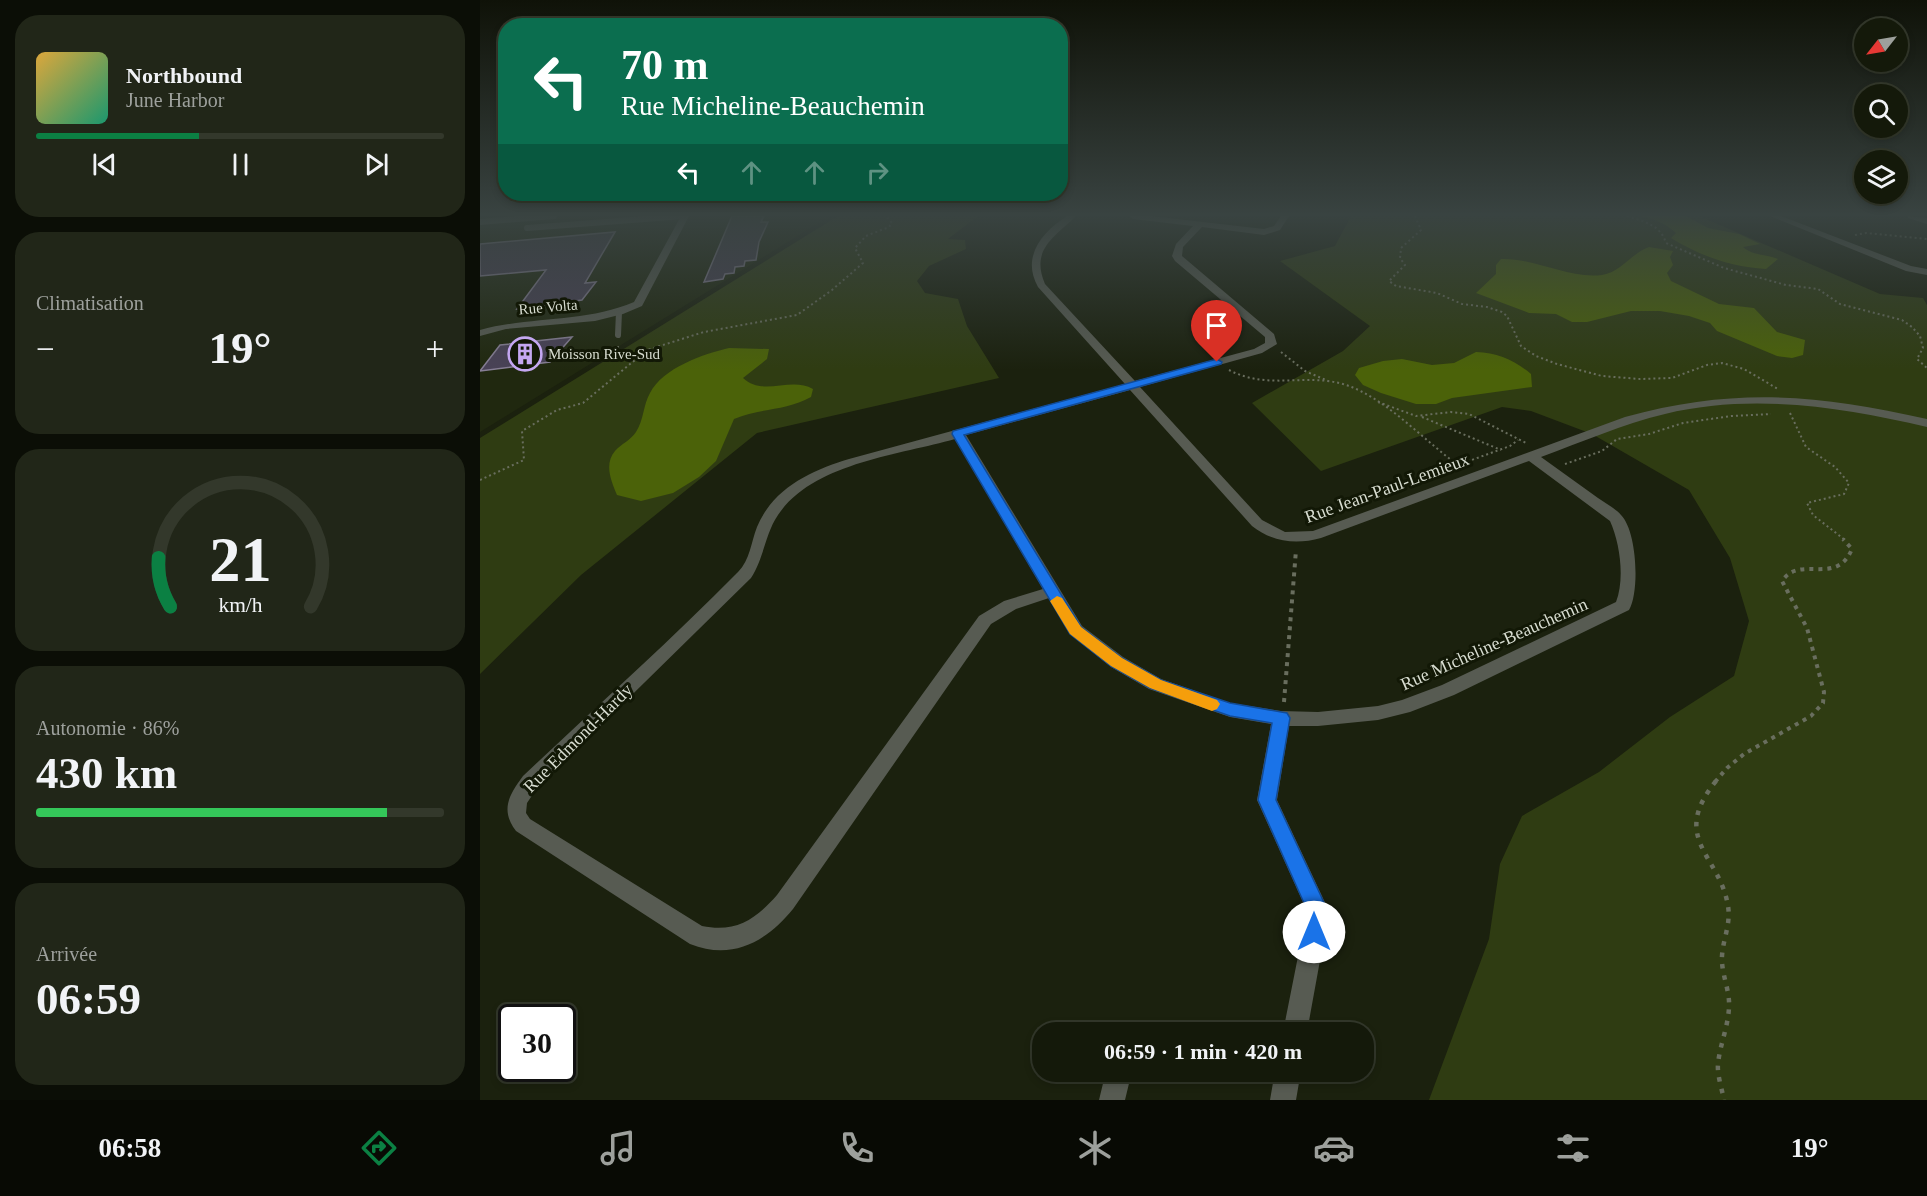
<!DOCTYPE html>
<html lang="fr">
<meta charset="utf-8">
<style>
body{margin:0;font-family:"Times New Roman",serif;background:#212618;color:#f1f3f6;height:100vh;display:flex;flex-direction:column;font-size:22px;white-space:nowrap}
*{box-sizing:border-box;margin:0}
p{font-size:20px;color:#9da09c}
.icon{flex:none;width:33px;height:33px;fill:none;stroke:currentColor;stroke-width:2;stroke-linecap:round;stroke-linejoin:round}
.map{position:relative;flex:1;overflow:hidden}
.details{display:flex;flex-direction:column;gap:15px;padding:15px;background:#0b0e06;width:480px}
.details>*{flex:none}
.hud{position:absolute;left:18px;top:18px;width:570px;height:183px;border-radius:24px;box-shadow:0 3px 9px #0003,0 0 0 2px #33382b;background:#0b6e4f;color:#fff;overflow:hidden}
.needle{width:39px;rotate:239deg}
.tools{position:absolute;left:1374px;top:18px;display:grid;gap:12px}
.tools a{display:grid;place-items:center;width:54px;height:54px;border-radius:50%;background:#14190a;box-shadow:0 3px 9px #0003,0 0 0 2px #33382b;font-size:30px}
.speed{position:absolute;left:18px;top:1004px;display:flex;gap:12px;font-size:30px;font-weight:700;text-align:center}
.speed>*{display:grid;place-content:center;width:78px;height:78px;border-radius:50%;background:#14190a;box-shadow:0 3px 9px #0003,0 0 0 2px #33382b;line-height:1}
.speed .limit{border:3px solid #111;border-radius:9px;background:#fff;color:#111}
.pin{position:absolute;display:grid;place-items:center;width:51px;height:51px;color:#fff;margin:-62px -26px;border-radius:50% 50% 50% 0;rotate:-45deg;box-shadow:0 0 6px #0007}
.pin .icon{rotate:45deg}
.me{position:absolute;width:66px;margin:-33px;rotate:0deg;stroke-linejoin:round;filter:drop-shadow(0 0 4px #0008)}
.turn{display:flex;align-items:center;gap:21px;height:126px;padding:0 24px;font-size:27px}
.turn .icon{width:78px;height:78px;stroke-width:2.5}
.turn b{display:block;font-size:42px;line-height:51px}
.lanes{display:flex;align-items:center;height:57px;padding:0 24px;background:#0003;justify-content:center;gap:30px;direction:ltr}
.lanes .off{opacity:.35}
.big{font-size:45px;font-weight:700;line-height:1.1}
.details .tile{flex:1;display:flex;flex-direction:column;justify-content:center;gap:9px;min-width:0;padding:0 21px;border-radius:24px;background:#212618}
.details .dial{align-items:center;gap:0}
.dial svg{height:156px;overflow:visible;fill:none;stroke:#33382b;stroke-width:7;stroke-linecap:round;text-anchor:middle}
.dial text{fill:#f1f3f6;stroke:none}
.song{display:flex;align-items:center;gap:18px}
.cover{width:72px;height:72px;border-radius:9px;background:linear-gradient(135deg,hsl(40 70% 55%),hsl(160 70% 35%))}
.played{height:6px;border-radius:3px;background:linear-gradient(90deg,#0b8043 40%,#33382b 40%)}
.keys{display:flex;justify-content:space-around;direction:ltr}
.heat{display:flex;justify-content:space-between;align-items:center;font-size:33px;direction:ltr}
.charge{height:9px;border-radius:4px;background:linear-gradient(90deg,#34c759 86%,#33382b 0)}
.trip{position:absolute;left:552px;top:1022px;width:342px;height:60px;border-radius:24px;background:#14190a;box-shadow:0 3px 9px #0003,0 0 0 2px #33382b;font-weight:700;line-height:60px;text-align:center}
.dock{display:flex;height:96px;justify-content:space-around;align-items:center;background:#080a04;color:#9da09c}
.dock .icon{width:42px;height:42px}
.dock .active{color:#0b8043}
.dock b{font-size:27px;color:#f1f3f6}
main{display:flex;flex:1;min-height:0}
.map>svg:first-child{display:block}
.built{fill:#20280f}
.green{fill:#2f3c12}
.water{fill:#4b6209}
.building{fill:#494256;stroke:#867e94;stroke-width:1.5}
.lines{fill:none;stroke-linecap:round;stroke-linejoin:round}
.path-far2{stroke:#696e5e;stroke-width:2;stroke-dasharray:2 3;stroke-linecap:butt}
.path-far1{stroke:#696e5e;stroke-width:4;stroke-dasharray:4 5;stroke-linecap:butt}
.path{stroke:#696e5e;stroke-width:4.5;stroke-dasharray:4.5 7;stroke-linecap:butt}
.service{stroke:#575b52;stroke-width:6}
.minor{fill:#575b52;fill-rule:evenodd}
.route{fill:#1a73e8;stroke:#114b97;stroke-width:1.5}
.slow{fill:#f59e0b}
.labels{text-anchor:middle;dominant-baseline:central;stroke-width:6;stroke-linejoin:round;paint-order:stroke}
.far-street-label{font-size:15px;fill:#d7dcd0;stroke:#121806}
.far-poi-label{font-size:15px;fill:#d7dcd0;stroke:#121806;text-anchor:start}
.street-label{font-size:18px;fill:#d7dcd0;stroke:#121806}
</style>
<main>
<section class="details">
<div class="tile">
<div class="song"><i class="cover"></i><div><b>Northbound</b><p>June Harbor</p></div></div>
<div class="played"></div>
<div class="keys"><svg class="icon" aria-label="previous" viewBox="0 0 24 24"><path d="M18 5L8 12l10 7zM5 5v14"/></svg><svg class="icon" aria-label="pause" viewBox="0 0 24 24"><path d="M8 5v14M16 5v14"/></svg><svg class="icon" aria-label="next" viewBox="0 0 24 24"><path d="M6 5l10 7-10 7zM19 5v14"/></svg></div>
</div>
<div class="tile"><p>Climatisation</p>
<div class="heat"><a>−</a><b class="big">19°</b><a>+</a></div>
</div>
<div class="tile dial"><svg viewBox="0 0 100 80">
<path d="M14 69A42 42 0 1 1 86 69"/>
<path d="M14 69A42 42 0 0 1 8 44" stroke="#0b8043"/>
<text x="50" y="56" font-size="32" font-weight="700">21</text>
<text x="50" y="72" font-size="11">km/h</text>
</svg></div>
<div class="tile"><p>Autonomie · 86%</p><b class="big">430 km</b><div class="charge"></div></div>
<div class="tile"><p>Arrivée</p><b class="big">06:59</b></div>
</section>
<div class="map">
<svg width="1447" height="1100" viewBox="0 0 1447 1100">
<rect width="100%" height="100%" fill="#1b210e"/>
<path class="built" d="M0,216h350l-350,216z"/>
<path class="green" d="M358,216h140l-30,23 17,1 1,9 -37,17 -12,15 8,12 33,6 9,27 32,52 -242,55 -176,142 -101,99v-236z
M871,216h348l181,78 43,4 4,7v795h-498l60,-161 11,-75 22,-48 77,-44 71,-55 64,-41 15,-55 -19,-63 -41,-68 -97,-56 -61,-23 -29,-4 -181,64 -69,-68 91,-52 27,-25 -90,-65 55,-15z"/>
<path class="water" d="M1160,216h46l22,12 31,6 21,10 -17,3c10,9 23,7 35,12l-12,10c-34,-2 -66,-13 -95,-31l5,-5c-11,-10 -22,-14 -36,-17z
M1169,247l24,4 -3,6 3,8 -6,8 4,8 48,23 35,4 23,24 28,8 -2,15 -11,3 -15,-2 -60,-25 -7,-8 -21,-7 -29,-5h-29l-44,11h-15l-16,-8 -27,-1 -53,-20 20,-19v-9l5,-6c35,-1 66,20 101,16 19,-3 30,-22 47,-28z
M249,348l40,1 -2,10 -24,19c20,19 48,-2 70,11l-2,8c-25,14 -51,11 -77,22l-18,42 -17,16 -26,16 -32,8 -24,-6c-6,-14 -13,-31 -2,-44 6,-7 16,-11 21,-19 8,-12 7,-27 14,-39 13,-25 53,-39 79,-45z
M996,352c22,1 38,8 55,22l1,13 -80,11 -16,6h-20l-35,-11 -18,-8 -8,-10 4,-7 24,-7 19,-2 30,6 22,-2z"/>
<path class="building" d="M252,216h32l-3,6h7l-9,20 -3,18 -11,1 -1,5 -9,1 -1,6 -9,1 -2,5 -19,3z
M135,232l-30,51 11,-1 -14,18 -65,9 29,-39 -66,6v-32z
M92,337l-22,25 -70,9 20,-26z"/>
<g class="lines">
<path class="path-far2" d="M935,216l6,14 -20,18 -1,10 5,7 -16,16 7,5 41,7 25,11 25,3 15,5 5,4 14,30 15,10 21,8 45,12 38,3 32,-1 35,-13 15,-2 22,6 34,20
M1147,216c17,6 33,8 39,27l58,25 62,17 32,4 22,15 62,16 10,7 8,9 3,12 -6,11 10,9
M1375,235l11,-2 61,6
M138,346v8l22,2
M801,352l24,19 23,10
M749,370c40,21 78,2 117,15 42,14 80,58 116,83
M898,402l38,14 35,-4 18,2 59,30
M1310,413l16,34 29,20 14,16 -5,11 -37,9 6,12 32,25
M942,417l79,33
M1085,464l37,-13 15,-12 32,-5 34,-11 48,-7 40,-2
M978,465l52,-19 8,-6
M0,480l44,-20 -2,-29 35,-21 26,-7 64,-53 57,-18 93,-17 35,-25 31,-27 -8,-15 11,-12 23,-9 3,-4 -6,-7"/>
<path class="path-far1" d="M804,702l12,-152
M1235,782l12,-14 17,-14 67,-38 12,-13 1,-11 -17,-64 -25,-47c18,-27 54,6 70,-32l-9,-10"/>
<path class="path" d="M1236,781c-47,58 4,74 12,125 3,18 -5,33 -6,50 -1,15 6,30 7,45 1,22 -9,42 -11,63 -1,11 4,25 6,36"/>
<path class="service" d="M0,222l74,-6
M47,228l157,-12
M138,335l1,-23"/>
<path class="minor" d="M201,216h8l-47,90 -19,8 -28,7 -89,8 -26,7v-6c51,-14 105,-7 154,-28z
M587,216h9c-21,21 -46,33 -31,68l90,97 119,-32 11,-6v-6l-90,-76 -3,-5 4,-12 17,-18 -60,-7 -4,-3h22l113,13 10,-3 7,-10h8l-9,14 -16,5 -62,-8 -19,20 -1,9 92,78 3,10 -15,9 -122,34 122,133 23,12 28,-1 312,-114c109,-30 192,-23 302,2v8c-85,-20 -175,-34 -262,-13 -42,10 -83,28 -124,43 19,14 38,27 57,41 7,5 17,10 23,17 16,16 19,76 8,95l-175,85 -44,17 -32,8 -60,6h-29l-12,74 52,111 -22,121h-24l24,-121 -50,-111 14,-76 -41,-7 -81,-28 -38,-22 -41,-33 -21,-36 -33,11 -25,15 -198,285c-27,33 -61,52 -103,35l-174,-113c-16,-21 -7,-36 7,-55 72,-68 146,-134 215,-204 12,-12 13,-30 19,-45 16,-39 55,-57 92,-68l276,-75 -87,-97c-17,-30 4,-55 29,-71zM650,390l122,136c20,16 44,19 69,12l208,-77 81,60c10,22 15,58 6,81l-174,83 -40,15 -24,6 -60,6 -37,-1 -51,-8 -69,-24 -38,-22 -41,-31 -116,-191zM475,439l88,150 -39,12 -25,15 -202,279c-21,24 -41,38 -75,31l-172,-107 -4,-6 1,-10 10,-15 214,-210c13,-20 14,-44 27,-63 35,-52 121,-60 177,-76z
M1290,216h11l130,50 16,3v6l-21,-4z
M1427,216l20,2v6l-19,-6z
M626,1071h26l-7,29h-26z
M795,1071h26l-5,29h-26z"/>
</g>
<linearGradient id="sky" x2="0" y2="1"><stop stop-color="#0f1208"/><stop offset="0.58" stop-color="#394341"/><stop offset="1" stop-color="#394341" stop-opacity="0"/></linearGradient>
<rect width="1447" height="370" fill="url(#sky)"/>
<path class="route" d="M737,359l5,3 -1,2 -257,71 117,192 41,31 39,22 69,23 57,10 3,5 -14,82 52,111 -7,28 -7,3 -7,-3 -3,-7 4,-20 -50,-112 14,-77 -42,-7 -80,-28 -39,-22 -41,-32 -118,-200 1,-3z"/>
<path class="slow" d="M577,596l5,2 19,29 41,31 39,22 56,20 3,4 -3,5 -5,2 -62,-23 -39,-22 -41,-32 -20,-33z"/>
<defs>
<g id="building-ring" transform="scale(1.725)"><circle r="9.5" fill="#121806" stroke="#c4a7f1" stroke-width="1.5"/><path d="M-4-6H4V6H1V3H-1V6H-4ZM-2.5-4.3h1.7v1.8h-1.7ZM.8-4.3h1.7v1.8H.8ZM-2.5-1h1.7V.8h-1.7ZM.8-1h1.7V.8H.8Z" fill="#c4a7f1"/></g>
</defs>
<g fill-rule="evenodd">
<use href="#building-ring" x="45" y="354"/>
</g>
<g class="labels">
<g class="far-street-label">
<text transform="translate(68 307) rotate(-5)">Rue Volta</text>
</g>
<g class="far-poi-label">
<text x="68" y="354">Moisson Rive-Sud</text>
</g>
<g class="street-label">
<text transform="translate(907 488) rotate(-20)">Rue Jean-Paul-Lemieux</text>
<text transform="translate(1014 644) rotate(-24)">Rue Micheline-Beauchemin</text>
<text transform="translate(98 738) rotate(-45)">Rue Edmond-Hardy</text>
</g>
</g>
</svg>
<div class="tools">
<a><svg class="needle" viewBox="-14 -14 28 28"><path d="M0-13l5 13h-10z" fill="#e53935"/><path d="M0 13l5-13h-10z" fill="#9da09c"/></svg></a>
<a><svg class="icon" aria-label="search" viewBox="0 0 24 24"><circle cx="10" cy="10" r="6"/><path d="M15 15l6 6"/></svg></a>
<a><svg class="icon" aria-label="layers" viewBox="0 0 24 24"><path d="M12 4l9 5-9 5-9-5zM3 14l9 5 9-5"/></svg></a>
</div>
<div class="speed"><div class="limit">30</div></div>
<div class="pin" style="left:737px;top:362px;background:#d93025"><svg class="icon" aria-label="arrive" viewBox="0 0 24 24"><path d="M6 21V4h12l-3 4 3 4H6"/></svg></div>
<svg class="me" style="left:834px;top:932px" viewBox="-20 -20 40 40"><circle r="19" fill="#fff"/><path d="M0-13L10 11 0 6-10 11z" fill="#1a73e8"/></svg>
<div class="trip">06:59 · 1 min · 420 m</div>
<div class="hud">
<div class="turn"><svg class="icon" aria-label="left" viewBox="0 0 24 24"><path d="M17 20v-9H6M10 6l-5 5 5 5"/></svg><div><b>70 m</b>Rue Micheline-Beauchemin</div></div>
<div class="lanes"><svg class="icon" aria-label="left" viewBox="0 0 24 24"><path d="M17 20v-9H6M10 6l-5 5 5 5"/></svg><svg class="icon off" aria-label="ahead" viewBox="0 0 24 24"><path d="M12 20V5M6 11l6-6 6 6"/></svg><svg class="icon off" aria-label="ahead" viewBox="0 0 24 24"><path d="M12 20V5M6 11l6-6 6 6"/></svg><svg class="icon off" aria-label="right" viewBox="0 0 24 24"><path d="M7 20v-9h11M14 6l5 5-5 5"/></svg></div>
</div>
</div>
</main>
<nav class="dock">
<b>06:58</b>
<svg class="icon active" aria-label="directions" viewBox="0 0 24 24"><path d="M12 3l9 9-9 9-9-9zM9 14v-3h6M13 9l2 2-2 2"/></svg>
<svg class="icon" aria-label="music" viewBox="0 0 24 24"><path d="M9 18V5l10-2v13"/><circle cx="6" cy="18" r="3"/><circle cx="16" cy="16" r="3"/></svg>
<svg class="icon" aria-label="phone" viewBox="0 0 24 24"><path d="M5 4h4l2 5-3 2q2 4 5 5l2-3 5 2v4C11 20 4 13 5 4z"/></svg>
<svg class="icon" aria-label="climate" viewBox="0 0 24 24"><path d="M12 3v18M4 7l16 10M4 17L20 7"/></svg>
<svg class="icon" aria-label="car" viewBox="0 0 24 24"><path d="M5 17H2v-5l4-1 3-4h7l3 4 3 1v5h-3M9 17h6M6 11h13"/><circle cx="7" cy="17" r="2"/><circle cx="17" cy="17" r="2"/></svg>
<svg class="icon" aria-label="filters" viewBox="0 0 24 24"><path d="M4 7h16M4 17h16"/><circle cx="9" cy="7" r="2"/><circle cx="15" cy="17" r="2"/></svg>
<b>19°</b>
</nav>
